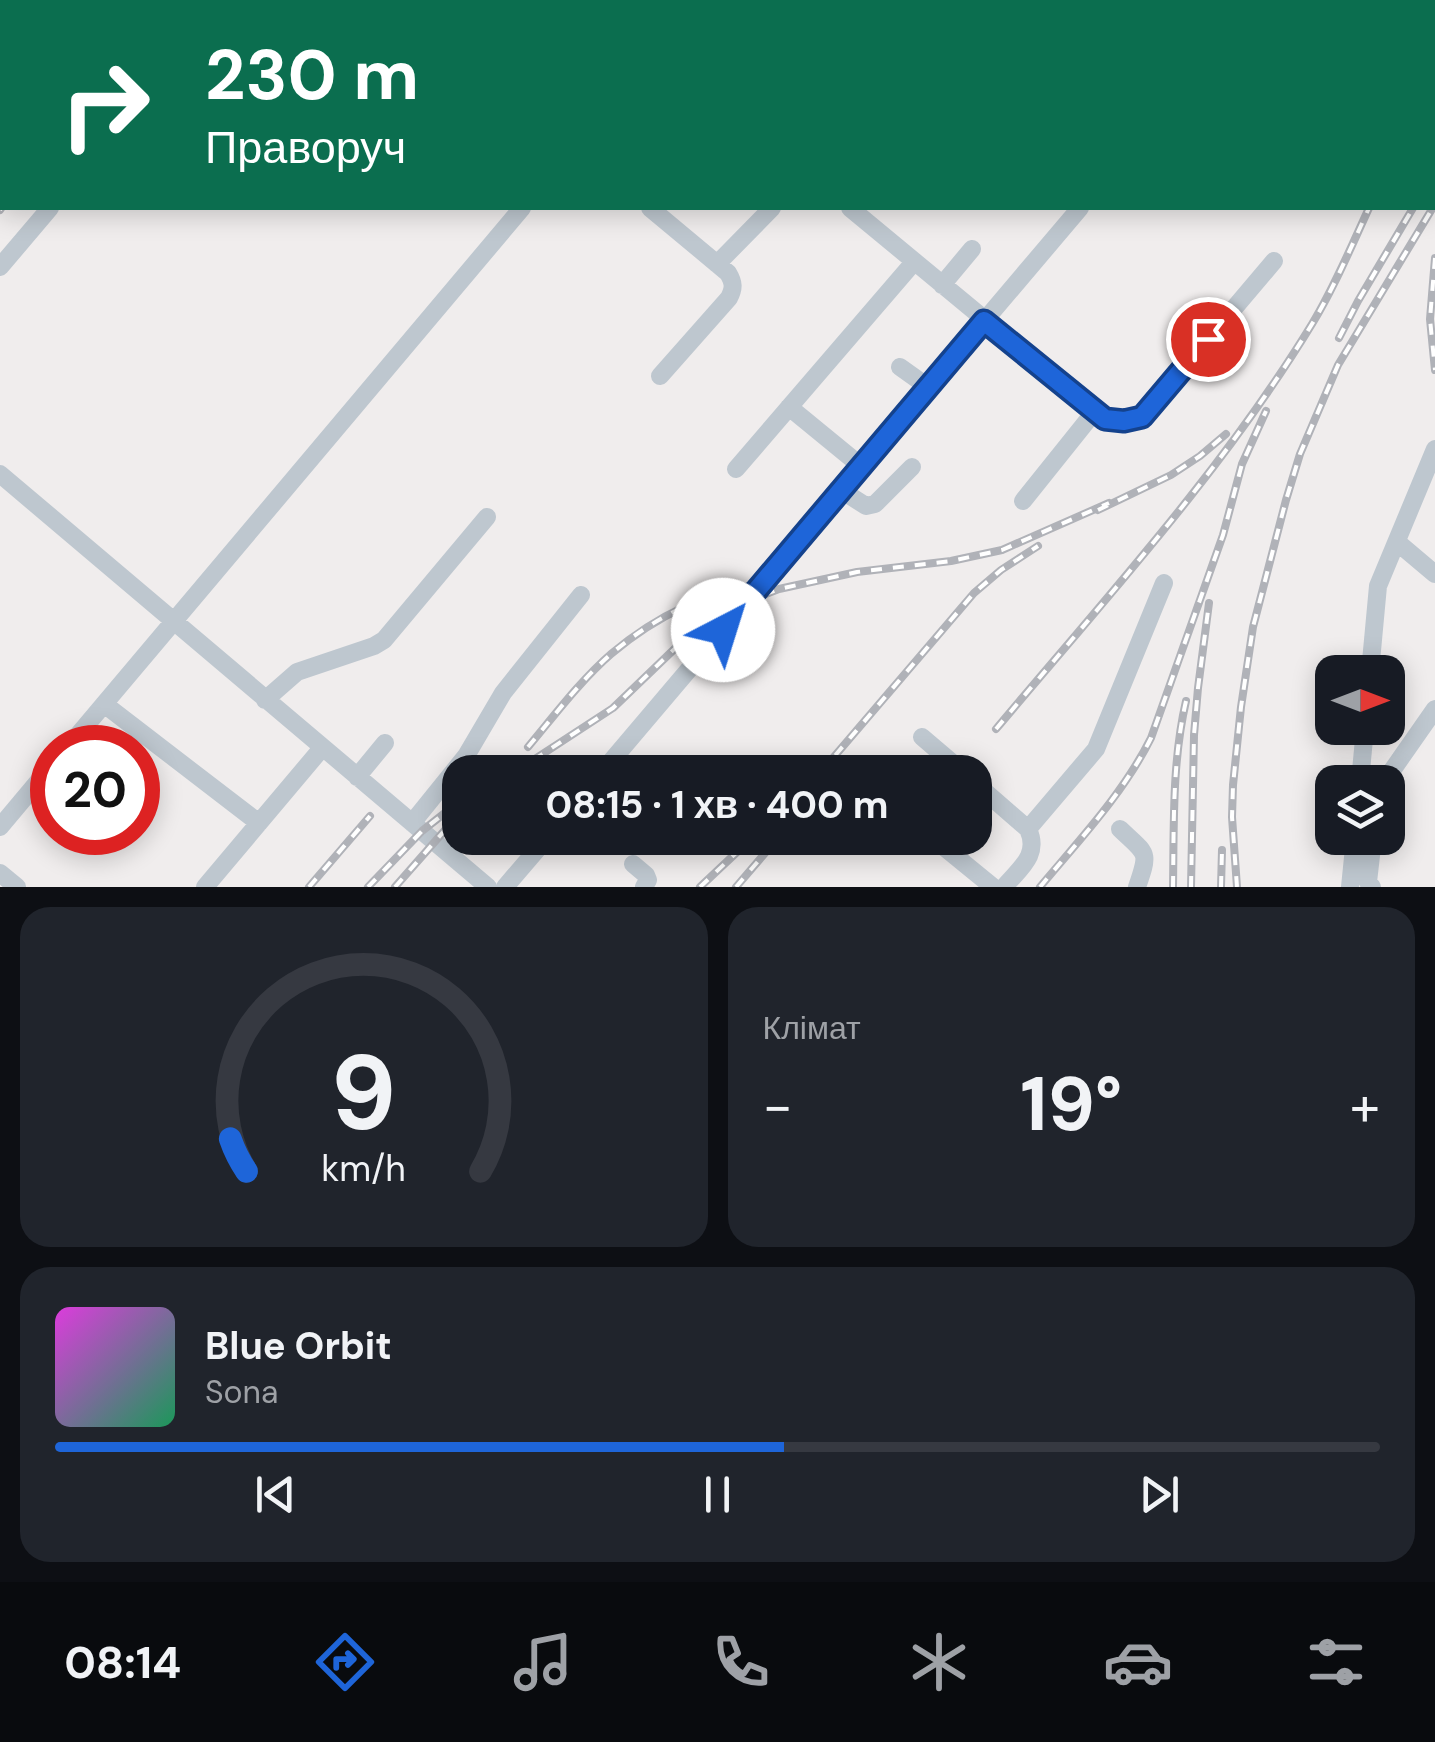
<!DOCTYPE html>
<html lang="uk">
<meta charset="utf-8">
<style>
body{margin:0;font-family:"DM Sans",sans-serif;background:#20242c;color:#f1f3f6;height:100vh;display:flex;flex-direction:column;font-size:38px;white-space:nowrap}
*{box-sizing:border-box;margin:0}
p{font-size:32px;color:#9ea1a6}
.icon{flex:none;width:55px;height:55px;fill:none;stroke:currentColor;stroke-width:2;stroke-linecap:round;stroke-linejoin:round}
.map{position:relative;height:887px;overflow:hidden}
.details{display:flex;flex-direction:column;gap:20px;padding:20px;background:#0d0f14;flex:1}
.details>*{flex:none}
.banner{position:absolute;left:0px;top:0px;width:1435px;height:210px;box-shadow:0 5px 25px #0003;background:#0b6e4f;color:#fff;overflow:hidden}
.needle{width:65px;rotate:90deg}
.buttons{position:absolute;left:1315px;top:655px;display:grid;gap:20px}
.buttons a{display:grid;place-items:center;width:90px;height:90px;border-radius:20px;background:#171b24;box-shadow:0 5px 25px #0003;font-size:50px}
.speed{position:absolute;left:30px;top:725px;display:flex;gap:20px;font-size:50px;font-weight:700;text-align:center}
.speed>*{display:grid;place-content:center;width:130px;height:130px;border-radius:50%;background:#171b24;box-shadow:0 5px 25px #0003;line-height:1}
.speed .limit{border:15px solid #d22;background:#fff;color:#111}
.pin{position:absolute;display:grid;place-items:center;width:85px;height:85px;color:#fff;margin:-42px;border:5px solid #fff;border-radius:50%;box-shadow:0 2px 10px #0007}
.me{position:absolute;width:110px;margin:-55px;rotate:40deg;stroke-linejoin:round;filter:drop-shadow(0 0 8px #0008)}
.turn{display:flex;align-items:center;gap:35px;height:210px;padding:0 40px;font-size:45px}
.turn .icon{width:130px;height:130px;stroke-width:2.5}
.turn b{display:block;font-size:70px;line-height:85px}
.big{font-size:75px;font-weight:700;line-height:1.1}
.details .widget{flex:1;display:flex;flex-direction:column;justify-content:center;gap:15px;min-width:0;padding:0 35px;border-radius:30px;background:#20242c}
.details .dial{align-items:center;gap:0}
.dial svg{height:260px;overflow:visible;fill:none;stroke:#363941;stroke-width:7;stroke-linecap:round;text-anchor:middle}
.dial text{fill:#f1f3f6;stroke:none}
.song{display:flex;align-items:center;gap:30px}
.cover{width:120px;height:120px;border-radius:15px;background:linear-gradient(135deg,hsl(300 70% 55%),hsl(150 70% 35%))}
.played{height:10px;border-radius:5px;background:linear-gradient(90deg,#1e65d9 55%,#363941 55%)}
.keys{display:flex;justify-content:space-around;direction:ltr}
.heat{display:flex;justify-content:space-between;align-items:center;font-size:55px;direction:ltr}
.details .tiles{flex:1;display:grid;gap:20px;grid-template-columns:1fr 1fr}
.widget:last-child{grid-column:span 2}
.trip{position:absolute;left:442px;top:755px;width:550px;height:100px;border-radius:30px;background:#171b24;box-shadow:0 5px 25px #0003;font-weight:700;line-height:100px;text-align:center}
.tabs{display:flex;height:160px;justify-content:space-around;align-items:center;background:#090b0e;color:#9ea1a6}
.tabs .icon{width:70px;height:70px}
.tabs .active{color:#1e65d9}
.tabs b{font-size:45px;color:#f1f3f6}
.map>svg:first-child{display:block}
.lines{fill:none;stroke-linecap:round;stroke-linejoin:round}
.minor{stroke:#bec7cf;stroke-width:18}
.rail-casing{stroke:#b0b2b8;stroke-width:8}
.rail{stroke:#fff;stroke-width:4;stroke-dasharray:11;stroke-linecap:butt}
.route-casing{stroke:#14428d;stroke-width:25}
.route{stroke:#1e65d9;stroke-width:18}
</style>
<div class="map">
<svg width="1435" height="887" viewBox="0 0 1435 887">
<rect width="100%" height="100%" fill="#f0eded"/>
<g class="lines">
<path class="minor" d="M128,0l2,2
M604,0l3,2
M1037,0l4,2
M1339,0l1,2
M43,2l2,-2
M224,2l2,-2
M695,2l2,-2
M1146,2l2,-2
M1253,2l2,-2
M0,53l2,-3
M650,208l78,65c6,10 6,15 1,25l-69,78
M850,208l255,211 20,2 17,-4 132,-156
M717,264l55,-56
M0,267l50,-59
M942,285l30,-36
M900,367l28,20
M789,407l72,59
M736,469l178,-207
M0,474l488,413
M841,490l25,16 9,-2 37,-37
M1023,501l72,-90
M1397,542l38,32
M1370,672l8,-86 57,-137
M265,700l32,-28 77,-26 10,-6 103,-123
M104,704l155,119
M922,737l41,35
M67,748l455,-540
M602,772l478,-564
M854,772h1
M357,777l28,-34
M1360,782l5,-54
M1384,782l51,-73
M975,783l53,46c12,26 -8,39 -24,58
M412,823l54,-67 37,-63 78,-98
M0,827l52,-62
M1028,829l68,-80 68,-166
M1120,829c27,26 30,21 17,58
M933,838l60,49
M633,864l13,11 2,5 -4,7
M0,873l17,14
M205,887l117,-139
M505,887l42,-49
M1350,887l5,-49
M1372,887l-4,-5 5,-44"/>
<g class="rail-casing">
<path id="rail" d="M179,2l2,-2
M1432,41l3,-2
M1432,65l3,-3
M1432,105l3,-3
M1432,175l3,-4
M0,210l2,-3
M1435,258l-5,61 5,51
M1339,338l19,-37 55,-93
M1098,510l73,-35 29,-19 26,-22
M996,729c110,-131 227,-259 316,-405 22,-36 39,-77 57,-116
M528,747c26,-31 52,-66 83,-93 47,-40 101,-65 162,-72
M515,772l98,-64 76,-73 22,-16 36,-18 32,-12 78,-17 94,-11 51,-11 107,-47
M821,772l153,-179 27,-23 37,-24
M309,887l61,-71
M368,887l54,-56 38,-30
M395,887l58,-66
M700,887l52,-49
M736,887l42,-49
M1040,887c40,-48 83,-93 111,-149l72,-203 19,-71 24,-53
M1173,887c1,-62 -1,-125 13,-186
M1191,887l3,-152 4,-47 11,-85
M1221,887l1,-37
M1237,887l-5,-70 1,-32 8,-78 12,-80 33,-127 14,-46 38,-89 97,-161"/>
</g>
<use href="#rail" class="rail"/>
</g>
<g class="lines">
<g class="route-casing">
<path id="route" d="M723,630l261,-309 121,98 19,2 18,-4 66,-78"/>
</g>
<use href="#route" class="route"/>
</g>
</svg>
<div class="buttons">
<a><svg class="needle" viewBox="-14 -14 28 28"><path d="M0-13l5 13h-10z" fill="#e53935"/><path d="M0 13l5-13h-10z" fill="#9ea1a6"/></svg></a>
<a><svg class="icon" aria-label="layers" viewBox="0 0 24 24"><path d="M12 4l9 5-9 5-9-5zM3 14l9 5 9-5"/></svg></a>
</div>
<div class="speed"><div class="limit">20</div></div>
<div class="pin" style="left:1208px;top:339px;background:#d93025"><svg class="icon" aria-label="arrive" viewBox="0 0 24 24"><path d="M6 21V4h12l-3 4 3 4H6"/></svg></div>
<svg class="me" style="left:723px;top:630px" viewBox="-20 -20 40 40"><circle r="19" fill="#fff"/><path d="M0-13L10 11 0 6-10 11z" fill="#1e65d9"/></svg>
<div class="trip">08:15 · 1 хв · 400 m</div>
<div class="banner">
<div class="turn"><svg class="icon" aria-label="right" viewBox="0 0 24 24"><path d="M7 20v-9h11M14 6l5 5-5 5"/></svg><div><b>230 m</b>Праворуч</div></div>
</div>
</div>
<section class="details">
<div class="tiles">
<div class="widget dial"><svg viewBox="0 0 100 80">
<path d="M14 69A42 42 0 1 1 86 69"/>
<path d="M14 69A42 42 0 0 1 9 59" stroke="#1e65d9"/>
<text x="50" y="56" font-size="32" font-weight="700">9</text>
<text x="50" y="72" font-size="11">km/h</text>
</svg></div>
<div class="widget"><p>Клімат</p>
<div class="heat"><a>−</a><b class="big">19°</b><a>+</a></div>
</div>
<div class="widget">
<div class="song"><i class="cover"></i><div><b>Blue Orbit</b><p>Sona</p></div></div>
<div class="played"></div>
<div class="keys"><svg class="icon" aria-label="previous" viewBox="0 0 24 24"><path d="M18 5L8 12l10 7zM5 5v14"/></svg><svg class="icon" aria-label="pause" viewBox="0 0 24 24"><path d="M8 5v14M16 5v14"/></svg><svg class="icon" aria-label="next" viewBox="0 0 24 24"><path d="M6 5l10 7-10 7zM19 5v14"/></svg></div>
</div>
</div>
</section>
<nav class="tabs">
<b>08:14</b>
<svg class="icon active" aria-label="directions" viewBox="0 0 24 24"><path d="M12 3l9 9-9 9-9-9zM9 14v-3h6M13 9l2 2-2 2"/></svg>
<svg class="icon" aria-label="music" viewBox="0 0 24 24"><path d="M9 18V5l10-2v13"/><circle cx="6" cy="18" r="3"/><circle cx="16" cy="16" r="3"/></svg>
<svg class="icon" aria-label="phone" viewBox="0 0 24 24"><path d="M5 4h4l2 5-3 2q2 4 5 5l2-3 5 2v4C11 20 4 13 5 4z"/></svg>
<svg class="icon" aria-label="climate" viewBox="0 0 24 24"><path d="M12 3v18M4 7l16 10M4 17L20 7"/></svg>
<svg class="icon" aria-label="car" viewBox="0 0 24 24"><path d="M5 17H2v-5l4-1 3-4h7l3 4 3 1v5h-3M9 17h6M6 11h13"/><circle cx="7" cy="17" r="2"/><circle cx="17" cy="17" r="2"/></svg>
<svg class="icon" aria-label="filters" viewBox="0 0 24 24"><path d="M4 7h16M4 17h16"/><circle cx="9" cy="7" r="2"/><circle cx="15" cy="17" r="2"/></svg>
</nav>
